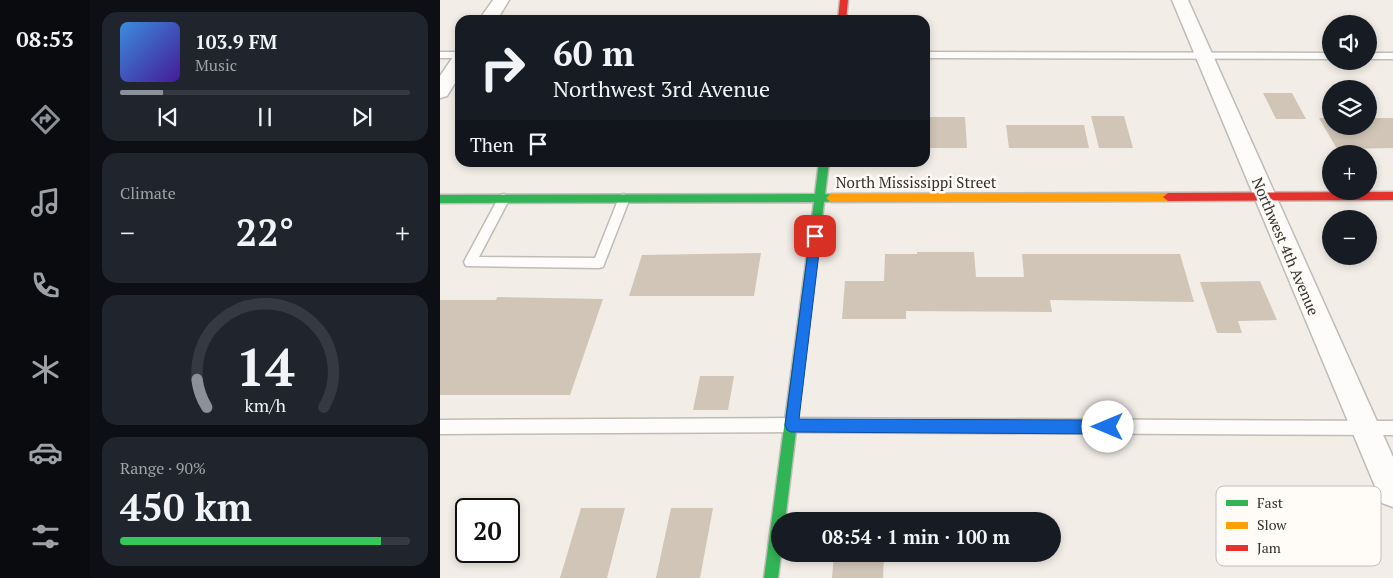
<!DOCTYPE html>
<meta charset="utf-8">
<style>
body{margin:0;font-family:"PT Serif",serif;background:#20242c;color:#f1f3f6;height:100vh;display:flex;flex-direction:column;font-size:19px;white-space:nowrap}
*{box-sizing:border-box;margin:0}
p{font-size:16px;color:#9ea1a6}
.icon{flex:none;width:28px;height:28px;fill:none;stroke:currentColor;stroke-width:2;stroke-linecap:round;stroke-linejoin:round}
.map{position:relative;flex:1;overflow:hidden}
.drawer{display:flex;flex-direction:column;gap:12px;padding:12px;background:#0d0f14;width:350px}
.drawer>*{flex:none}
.guide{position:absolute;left:15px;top:15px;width:475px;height:152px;border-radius:15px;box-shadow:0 2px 8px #0003;background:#171b24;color:#f1f3f6;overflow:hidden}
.tools{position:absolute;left:882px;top:15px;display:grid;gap:10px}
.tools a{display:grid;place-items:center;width:55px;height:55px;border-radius:50%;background:#171b24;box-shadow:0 2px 8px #0003;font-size:25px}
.speed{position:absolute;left:15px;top:498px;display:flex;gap:10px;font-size:25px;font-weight:700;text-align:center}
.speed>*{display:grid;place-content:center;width:65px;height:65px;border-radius:50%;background:#171b24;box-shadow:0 2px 8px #0003;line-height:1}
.speed .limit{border:2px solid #111;border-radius:8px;background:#fff;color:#111}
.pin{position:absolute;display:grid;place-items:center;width:42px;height:42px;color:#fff;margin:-21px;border-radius:10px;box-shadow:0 2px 8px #0006}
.me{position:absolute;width:55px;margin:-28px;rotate:270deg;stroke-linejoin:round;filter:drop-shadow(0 0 4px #0008)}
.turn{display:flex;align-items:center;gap:18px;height:105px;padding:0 15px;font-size:22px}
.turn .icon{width:65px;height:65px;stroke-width:2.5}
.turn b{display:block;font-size:35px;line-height:42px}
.then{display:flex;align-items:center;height:48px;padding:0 15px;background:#0003;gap:10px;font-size:19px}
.big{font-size:38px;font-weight:600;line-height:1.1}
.drawer .widget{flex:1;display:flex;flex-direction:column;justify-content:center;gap:8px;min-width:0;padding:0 18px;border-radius:15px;background:#20242c}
.drawer .dial{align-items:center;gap:0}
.dial svg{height:130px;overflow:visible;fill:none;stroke:#363941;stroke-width:7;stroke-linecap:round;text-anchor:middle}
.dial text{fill:#f1f3f6;stroke:none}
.song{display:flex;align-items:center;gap:15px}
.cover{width:60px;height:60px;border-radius:8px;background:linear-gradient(135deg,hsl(210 70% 55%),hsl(260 70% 35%))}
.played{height:5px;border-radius:2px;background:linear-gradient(90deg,#8c9099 15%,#363941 15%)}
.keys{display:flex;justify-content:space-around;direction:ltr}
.heat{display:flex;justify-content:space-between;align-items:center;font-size:28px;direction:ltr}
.charge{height:8px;border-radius:4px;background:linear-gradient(90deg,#34c759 90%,#363941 0)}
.trip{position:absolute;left:331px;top:512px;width:290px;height:50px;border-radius:25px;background:#171b24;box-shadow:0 2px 8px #0003;font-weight:600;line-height:50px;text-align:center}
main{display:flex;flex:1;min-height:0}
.dock{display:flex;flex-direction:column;width:90px;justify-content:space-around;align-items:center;background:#090b0e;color:#9ea1a6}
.dock .icon{width:35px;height:35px}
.dock .selected{color:#8c9099}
.dock b{font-size:22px;color:#f1f3f6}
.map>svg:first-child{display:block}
.building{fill:#d1c5b8}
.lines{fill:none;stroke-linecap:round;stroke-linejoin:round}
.lane-casing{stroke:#bfbcb7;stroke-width:3}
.street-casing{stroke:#bfbcb7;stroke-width:3}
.fast-casing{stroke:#bfbcb7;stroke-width:3}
.slow-casing{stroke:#bfbcb7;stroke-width:3}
.jam-casing{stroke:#bfbcb7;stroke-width:3}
.lane{fill:#fdfcfb;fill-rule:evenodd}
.street{fill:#fdfcfb;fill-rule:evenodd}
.fast{fill:#30b455;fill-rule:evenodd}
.slow{fill:#ff9f0a;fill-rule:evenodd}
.jam{fill:#e5322d;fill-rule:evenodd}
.route{fill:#1a73e8;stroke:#114b97}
.labels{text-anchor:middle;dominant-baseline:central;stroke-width:5;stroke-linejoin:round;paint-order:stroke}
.street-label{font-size:15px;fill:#34302d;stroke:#fffbf7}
.key{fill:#fffbf7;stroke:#c2beba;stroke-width:1}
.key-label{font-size:14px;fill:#34302d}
</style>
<main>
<nav class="dock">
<b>08:53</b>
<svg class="icon selected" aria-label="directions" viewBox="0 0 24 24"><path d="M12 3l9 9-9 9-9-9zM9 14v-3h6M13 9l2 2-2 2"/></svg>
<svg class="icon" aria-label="music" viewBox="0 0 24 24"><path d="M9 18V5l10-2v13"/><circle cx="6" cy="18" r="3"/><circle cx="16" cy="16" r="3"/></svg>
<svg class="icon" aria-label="phone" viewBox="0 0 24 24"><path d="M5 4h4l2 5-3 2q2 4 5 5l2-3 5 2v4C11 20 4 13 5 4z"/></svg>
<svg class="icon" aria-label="climate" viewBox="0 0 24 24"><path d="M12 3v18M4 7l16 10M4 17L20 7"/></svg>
<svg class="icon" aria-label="car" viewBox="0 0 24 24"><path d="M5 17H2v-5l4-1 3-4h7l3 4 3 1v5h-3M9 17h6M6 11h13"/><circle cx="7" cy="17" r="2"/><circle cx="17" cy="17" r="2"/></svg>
<svg class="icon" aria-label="filters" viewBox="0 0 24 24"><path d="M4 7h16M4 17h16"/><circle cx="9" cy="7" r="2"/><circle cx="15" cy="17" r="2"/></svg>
</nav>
<section class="drawer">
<div class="widget">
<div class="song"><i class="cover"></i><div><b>103.9 FM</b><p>Music</p></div></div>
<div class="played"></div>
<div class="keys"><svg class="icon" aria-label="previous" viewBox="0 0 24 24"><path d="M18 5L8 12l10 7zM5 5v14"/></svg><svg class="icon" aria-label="pause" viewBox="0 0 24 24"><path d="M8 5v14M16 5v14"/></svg><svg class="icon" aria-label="next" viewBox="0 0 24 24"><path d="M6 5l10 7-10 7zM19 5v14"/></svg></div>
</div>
<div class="widget"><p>Climate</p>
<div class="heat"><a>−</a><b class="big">22°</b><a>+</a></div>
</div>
<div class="widget dial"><svg viewBox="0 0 100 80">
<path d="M14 69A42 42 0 1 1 86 69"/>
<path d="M14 69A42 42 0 0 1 8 52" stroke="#8c9099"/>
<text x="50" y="56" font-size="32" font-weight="700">14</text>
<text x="50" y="72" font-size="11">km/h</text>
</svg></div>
<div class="widget"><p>Range · 90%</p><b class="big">450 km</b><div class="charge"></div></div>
</section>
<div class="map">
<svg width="953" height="578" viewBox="0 0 953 578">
<rect width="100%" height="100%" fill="#f2ede7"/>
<path class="building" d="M823,93h29l14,26h-30z
M651,116h33l9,32h-34z
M485,117h40l2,31h-42z
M879,118h12v8h38v-8h24v30l-56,1z
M566,125h78l5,23h-80z
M477,252h57l2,25h48l-2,-23h158l14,48 -144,-2 2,12 -146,-1v8h-64l3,-38h39l1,-27h32z
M321,253l-7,43h-125l13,-41z
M820,281l17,39 -39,1 4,12h-25l-17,-51z
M57,297l106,2 -33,96h-130v-95h56z
M260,376h34l-6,34h-35z
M141,508h44l-18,70h-47z
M231,508h42l-13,70h-44z
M394,554h50l-1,24h-51z"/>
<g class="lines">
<g class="lane-casing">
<path id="lane" d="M0,52h20v6h-20z
M485,52l406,1v6l-406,-1z
M929,53h24v6h-24z
M64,194l6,4 -31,59 116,1 25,-63 4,-1 6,4 -27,69 -4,1 -133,-2 -2,-4 2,-4 34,-63z
M351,418l602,3v14l-602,-3 -351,2v-14z"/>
</g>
<g class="street-casing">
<path id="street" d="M53,0h16l-12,20h-18z
M732,0h16l205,457v50l-11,-4z
M20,55v20l-13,21 -7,2v-22l13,-19z"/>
</g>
<g class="fast-casing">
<path id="fast" d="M379,162h10l-4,32 10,1 1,3 -1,3 -11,1 -39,319h-5l1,33 -3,24h-14l50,-376 -374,1v-8l375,-1z"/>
</g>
<g class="slow-casing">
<path id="slow" d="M728,193l5,4 -5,4 -337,1 -5,-4 5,-4z"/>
</g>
<g class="jam-casing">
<path id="jam" d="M400,0h8l-2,20h-8z
M953,192v8l-225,1 -5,-4 5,-4z"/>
</g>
<use href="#lane" class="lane"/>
<use href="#street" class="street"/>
<use href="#fast" class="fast"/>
<use href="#slow" class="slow"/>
<use href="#jam" class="jam"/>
</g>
<path class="route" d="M375,231l6,5 -22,183 309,1 4,2 2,5 -2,5 -4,2 -317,-2 -4,-2 -2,-5 25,-189z"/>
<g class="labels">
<g class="street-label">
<text x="476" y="182">North Mississippi Street</text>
<text transform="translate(846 246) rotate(67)">Northwest 4th Avenue</text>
</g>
</g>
<rect x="776" y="486" width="165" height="80" rx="8" class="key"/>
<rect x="786" y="500" width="22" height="6" fill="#30b455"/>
<rect x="786" y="522" width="22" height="7" fill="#ff9f0a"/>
<rect x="786" y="545" width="22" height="6" fill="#e5322d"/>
<g class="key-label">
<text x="817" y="508">Fast</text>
<text x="817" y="530">Slow</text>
<text x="817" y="553">Jam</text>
</g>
</svg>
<div class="tools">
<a><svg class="icon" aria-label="sound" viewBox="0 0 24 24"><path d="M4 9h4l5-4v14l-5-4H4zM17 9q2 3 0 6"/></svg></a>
<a><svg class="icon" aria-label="layers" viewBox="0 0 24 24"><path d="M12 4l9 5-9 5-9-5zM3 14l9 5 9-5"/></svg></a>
<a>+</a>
<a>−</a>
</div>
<div class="speed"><div class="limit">20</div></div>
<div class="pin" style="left:375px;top:236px;background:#d93025"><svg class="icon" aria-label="arrive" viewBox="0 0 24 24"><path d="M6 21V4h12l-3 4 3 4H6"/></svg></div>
<svg class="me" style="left:668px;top:427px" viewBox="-20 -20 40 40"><circle r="19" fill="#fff"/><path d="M0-13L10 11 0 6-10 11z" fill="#1a73e8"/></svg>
<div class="trip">08:54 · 1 min · 100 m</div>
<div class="guide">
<div class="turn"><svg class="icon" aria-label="right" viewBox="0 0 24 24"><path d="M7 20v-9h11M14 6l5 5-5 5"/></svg><div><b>60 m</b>Northwest 3rd Avenue</div></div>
<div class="then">Then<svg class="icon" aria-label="arrive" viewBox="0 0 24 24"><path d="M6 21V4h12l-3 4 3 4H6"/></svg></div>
</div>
</div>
</main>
